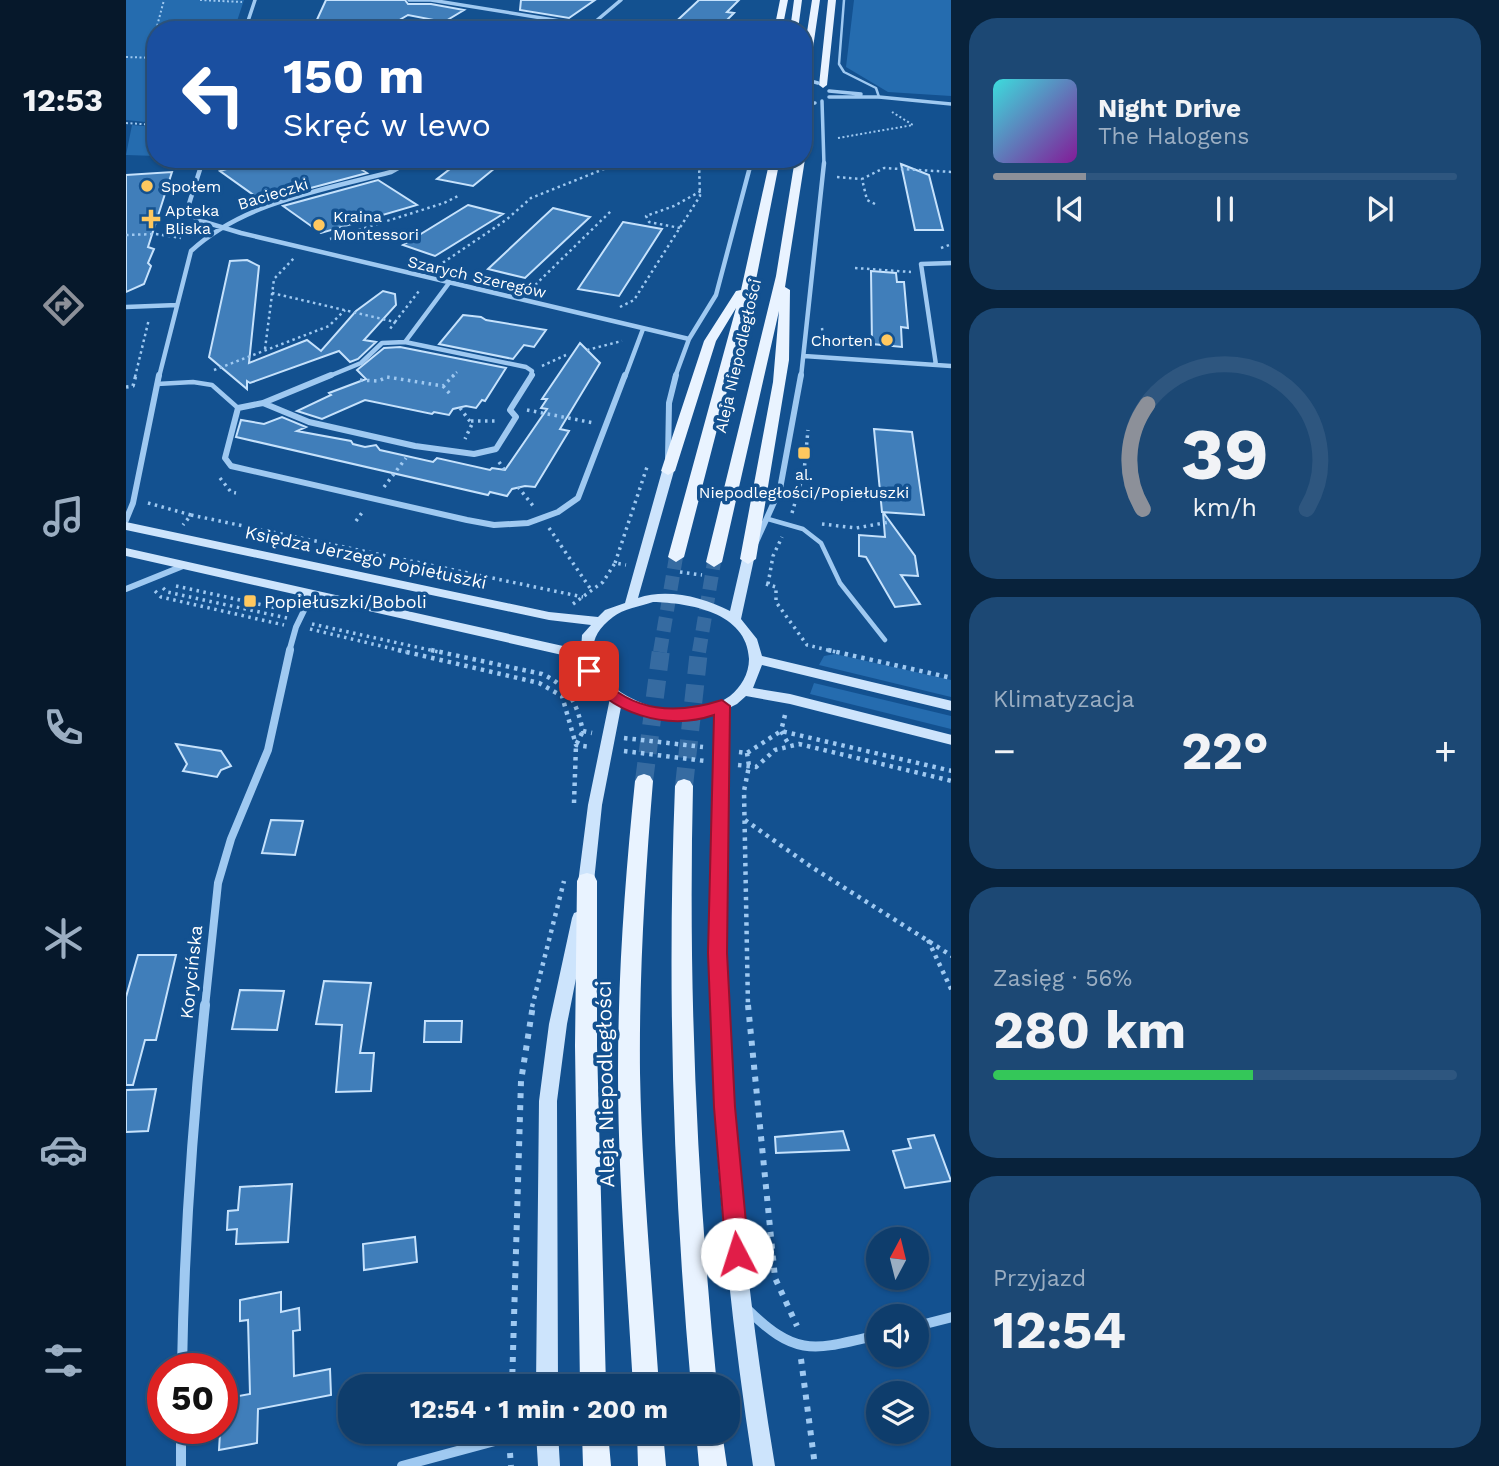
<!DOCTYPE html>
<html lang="pl">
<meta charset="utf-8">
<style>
body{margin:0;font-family:"Work Sans",sans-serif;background:#1c4874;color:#f1f3f6;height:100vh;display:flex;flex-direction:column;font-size:26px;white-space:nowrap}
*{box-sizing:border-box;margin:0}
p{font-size:23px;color:#9baec2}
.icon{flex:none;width:38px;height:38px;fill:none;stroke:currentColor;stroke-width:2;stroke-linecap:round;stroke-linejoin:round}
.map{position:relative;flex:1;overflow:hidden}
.details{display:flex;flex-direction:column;gap:18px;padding:18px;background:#08223b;width:548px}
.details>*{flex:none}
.guide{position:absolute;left:21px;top:21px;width:665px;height:147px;border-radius:28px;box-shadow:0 2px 5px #0004,0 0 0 2px #2e567f;background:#1a4fa0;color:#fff;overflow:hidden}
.needle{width:46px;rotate:7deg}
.buttons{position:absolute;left:740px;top:1227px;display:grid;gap:14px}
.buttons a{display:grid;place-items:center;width:63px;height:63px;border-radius:50%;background:#0e3d6c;box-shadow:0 2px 5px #0004,0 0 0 2px #2e567f;font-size:35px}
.speed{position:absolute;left:21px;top:1353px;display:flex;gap:14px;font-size:35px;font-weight:700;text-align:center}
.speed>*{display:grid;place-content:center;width:91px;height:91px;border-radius:50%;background:#0e3d6c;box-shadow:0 2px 5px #0004,0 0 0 2px #2e567f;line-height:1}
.speed .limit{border:10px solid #d22;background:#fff;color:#111}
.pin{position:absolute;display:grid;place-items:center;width:60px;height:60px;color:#fff;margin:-30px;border-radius:14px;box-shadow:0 4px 10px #0006}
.me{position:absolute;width:77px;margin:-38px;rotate:355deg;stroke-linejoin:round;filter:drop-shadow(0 0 5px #0008)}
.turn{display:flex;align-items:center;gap:24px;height:147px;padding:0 21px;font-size:32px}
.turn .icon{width:91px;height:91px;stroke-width:2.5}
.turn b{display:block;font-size:49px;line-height:60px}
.big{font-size:52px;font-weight:700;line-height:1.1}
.details .widget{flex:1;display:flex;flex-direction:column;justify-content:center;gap:10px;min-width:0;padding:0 24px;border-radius:28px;background:#1c4874}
.details .dial{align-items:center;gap:0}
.dial svg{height:182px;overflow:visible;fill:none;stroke:#2e567f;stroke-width:7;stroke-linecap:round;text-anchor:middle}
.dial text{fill:#f1f3f6;stroke:none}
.song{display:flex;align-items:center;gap:21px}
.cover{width:84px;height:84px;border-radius:10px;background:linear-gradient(135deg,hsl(180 70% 55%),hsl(290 70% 35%))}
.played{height:7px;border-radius:4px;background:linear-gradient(90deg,#8c9099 20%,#2e567f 20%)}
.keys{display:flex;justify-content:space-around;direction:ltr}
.heat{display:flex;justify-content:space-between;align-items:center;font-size:38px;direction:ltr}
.charge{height:10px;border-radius:5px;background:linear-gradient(90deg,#34c759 56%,#2e567f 0)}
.trip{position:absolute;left:212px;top:1374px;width:402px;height:70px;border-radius:28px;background:#0e3d6c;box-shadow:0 2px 5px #0004,0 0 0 2px #2e567f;font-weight:700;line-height:70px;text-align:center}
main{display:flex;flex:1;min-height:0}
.menu{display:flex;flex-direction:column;width:126px;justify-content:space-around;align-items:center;background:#06182b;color:#9baec2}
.menu .icon{width:49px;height:49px}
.menu .current{color:#8c9099}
.menu b{font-size:32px;color:#f1f3f6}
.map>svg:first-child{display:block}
.green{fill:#256caf}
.building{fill:#407eba;stroke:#c6e2fc;stroke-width:2}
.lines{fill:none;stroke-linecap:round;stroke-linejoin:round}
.primary-tunnel-far1{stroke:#366ba1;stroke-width:14;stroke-dasharray:14 7;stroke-linecap:butt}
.primary-tunnel{stroke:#366ba1;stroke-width:18;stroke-dasharray:18 10;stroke-linecap:butt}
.path-far4{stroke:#9fc9f1;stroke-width:2;stroke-dasharray:2 2.5;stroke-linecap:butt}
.path-far3{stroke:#9fc9f1;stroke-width:2.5;stroke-dasharray:2.5 3.5;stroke-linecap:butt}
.path-far2{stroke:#9fc9f1;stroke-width:3.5;stroke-dasharray:2.5 4.5;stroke-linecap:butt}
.path-far1{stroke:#9fc9f1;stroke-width:4.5;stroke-dasharray:3.5 5;stroke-linecap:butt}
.path{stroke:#9fc9f1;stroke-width:6;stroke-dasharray:5 7;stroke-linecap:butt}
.lane-far1{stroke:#9fc9f1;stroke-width:2.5}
.lane{stroke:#9fc9f1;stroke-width:4.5}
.street-far4{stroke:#9fc9f1;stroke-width:3.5}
.street-far3{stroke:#9fc9f1;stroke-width:4.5}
.street-far2{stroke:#9fc9f1;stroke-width:6}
.street-far1{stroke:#9fc9f1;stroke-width:8}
.street{stroke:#9fc9f1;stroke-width:10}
.secondary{fill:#cde4fc;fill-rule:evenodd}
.primary{fill:#e9f3ff;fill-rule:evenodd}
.street-bridge{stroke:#9fc9f1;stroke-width:3.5}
.route{fill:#e11d48;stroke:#92132f;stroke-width:2}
.poi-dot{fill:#ffc85f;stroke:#135190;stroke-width:2.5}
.labels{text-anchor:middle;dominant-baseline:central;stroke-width:7;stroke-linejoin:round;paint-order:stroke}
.far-poi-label{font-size:16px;fill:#fff;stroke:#135190;text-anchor:start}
.far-street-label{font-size:16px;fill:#fff;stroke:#135190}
.street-label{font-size:18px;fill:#fff;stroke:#135190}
.poi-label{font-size:18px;fill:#fff;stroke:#135190;text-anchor:start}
.near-street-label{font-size:21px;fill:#fff;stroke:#135190}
</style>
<main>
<nav class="menu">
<b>12:53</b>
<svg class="icon current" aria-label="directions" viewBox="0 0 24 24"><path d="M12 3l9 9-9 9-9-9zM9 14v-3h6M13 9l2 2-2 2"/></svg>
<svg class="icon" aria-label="music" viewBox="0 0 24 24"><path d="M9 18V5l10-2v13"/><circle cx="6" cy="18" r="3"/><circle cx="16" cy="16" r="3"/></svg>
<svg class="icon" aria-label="phone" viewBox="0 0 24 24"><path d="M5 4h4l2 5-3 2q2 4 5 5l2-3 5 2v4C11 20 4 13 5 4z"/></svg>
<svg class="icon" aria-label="climate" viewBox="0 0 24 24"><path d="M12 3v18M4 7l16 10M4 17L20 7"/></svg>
<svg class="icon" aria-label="car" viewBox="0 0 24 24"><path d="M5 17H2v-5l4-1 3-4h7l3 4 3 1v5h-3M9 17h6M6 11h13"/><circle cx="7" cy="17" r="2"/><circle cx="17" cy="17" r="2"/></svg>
<svg class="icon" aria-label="filters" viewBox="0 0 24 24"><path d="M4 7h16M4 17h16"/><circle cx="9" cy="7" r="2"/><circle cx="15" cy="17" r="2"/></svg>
</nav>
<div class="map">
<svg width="826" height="1466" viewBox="0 0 826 1466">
<rect width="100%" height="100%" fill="#135190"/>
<path class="green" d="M0,0h118l-10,30h-78v93l-30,-3z
M728,0h97v96l-63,-4 -42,-25z
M6,125l24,2v29l-30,-1z
M709,654l116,26v17l-132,-32 5,-9z
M688,683l137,33v13l-141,-35z"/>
<path class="building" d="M200,0h79l3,4h23l33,6 -20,12 -36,-7 -26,15h-31l-36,-6z
M395,0h74l-26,18 -49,-8z
M573,0h40l-12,12 7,1 -17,17h-50z
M134,159h85l22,14 -105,28 -42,-30z
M337,159h43l-33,27 -36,-7z
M775,164l28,11 14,55h-28z
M46,172l-24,75 6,2 -6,14 3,3 -7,18 -18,8v-117z
M252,180l39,25 -96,28 -38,-27z
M342,205l35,9 -68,42 -32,-11z
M427,208l37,9 -65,61 -37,-9z
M497,222l39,7 -43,67 -41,-7z
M121,260l12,6 -10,97 58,-23 14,11 35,-40 27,-20 12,3 1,11 -32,35 12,2 -18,17 -8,3 -11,-11 -89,32 -3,-2v8l-38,-32 21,-96z
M745,271l25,2 1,9h7l4,46 -7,-1 1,20 -30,-3z
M337,315l18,2 5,3 60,10 -12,17 -10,-2 -11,14 -74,-15z
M454,343l20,20 -40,66 9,2 -34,56 -10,-1 -13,3 -5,7 -17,-4 -2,3 -252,-58 5,-17 23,4 18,-7 24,10 -9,4 54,10 2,3 12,3 11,-2 4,5 53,12 4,-4 53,12 2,-2 13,2 42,-61 -6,-1 6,-9h-5z
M274,347l106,21 -21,33 -3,-1 -6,8 -10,-2 -13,3 -4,6 -15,-3 -2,2 -67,-14 -43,19 -25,-8 34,-16 -2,-2 37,-14 -9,-9 27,-22z
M748,429l38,3 12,83 -42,-3z
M757,512l32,44 3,20 -17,-1 19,29 -25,3 -29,-50 -7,-1v-21l26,2z
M50,744l45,7 10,15 -10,4 -4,7 -34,-6 4,-7z
M145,820l32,1 -8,34 -33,-2z
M12,955h38l-20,85h-11l-12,45h-7v-88z
M198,981l47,2 -11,70h14l-3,38 -35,1 6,-67 -26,-1z
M114,990l44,1 -7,39 -45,-1z
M299,1021h37l-1,21h-37z
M30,1089l-8,42 -22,1v-42z
M717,1131l6,19 -73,3 -1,-16z
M808,1135l17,46 -46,7 -12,-37 18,-3 -3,-9z
M166,1184l-4,58 -52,2 1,-15 -10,1 1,-19 10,-1 2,-23z
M289,1237l2,25 -53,8 -1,-26z
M155,1292v20l18,-4 1,22 -7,1 1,45 36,-7 1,26 -73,14 -1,34 -38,7 3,-51 28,-5 -2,-74 -8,1v-21z"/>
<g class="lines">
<path class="primary-tunnel-far1" d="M534,652l16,-95
M573,652l15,-90"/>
<path class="primary-tunnel" d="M518,781l17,-131
M558,786l15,-136"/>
<path class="path-far4" d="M74,0l42,2
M30,30l8,-30
M30,34v32
M0,57l30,1
M0,123l30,2
M712,138l75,-13 -21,-13
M573,162v3
M488,165l17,-6"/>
<path class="path-far3" d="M711,177l25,2
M749,204l-8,-4 -5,-21 22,-11 68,4
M554,228l-31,-6 -3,-6 28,-10 27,-15
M0,235l30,-1 25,4
M204,239l114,-36 14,-7
M815,248l11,-4
M312,266l68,-46 25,-22 88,-35
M729,268l56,4
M405,289l81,-79
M146,293l123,29 -5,7
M494,307l14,-7 66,-104 -1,-33
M269,322l24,-31
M696,328l1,9 13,6
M735,336l1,11
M139,349l9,-70 20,-21
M461,350l35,-9
M416,366l24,-11
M88,370l115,-44 16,-16
M9,377l14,-58
M326,377l5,-5"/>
<path class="path-far2" d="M234,380l18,1 9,-4 56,9 11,-11
M317,386l7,8
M0,387l7,-1 3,-11
M334,408l12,16 -7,15
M401,410l67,13
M345,421h26
M373,462l7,10
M94,478l11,14 5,1
M258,487l22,-29
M392,487l16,20
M22,503l43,12 -8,10
M666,513l12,-41 4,-42
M65,515l392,82
M230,521l8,-11
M696,524l34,4 33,-6
M423,528l43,63
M489,563l33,-99
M554,572l22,3
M640,584l10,3v15l31,43 29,7
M642,584l5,-28 9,-19
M50,586l114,25
M37,588l4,4 120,26
M29,591l6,6 123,28
M447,604l30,-22 12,-19 11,2
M186,624l127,28
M184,629l96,23"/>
<path class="path-far1" d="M272,650l141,33 23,13 14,49 15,2
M305,650l111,24c28,13 34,28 41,57l9,2
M702,650l124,28
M659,715l-4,16 7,12
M498,738l79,9
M498,751l81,10
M613,752l8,1 34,-22 171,40
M621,753l2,13 -5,25 4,216
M612,765l18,2 19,-17 24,-6 153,37
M448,803l2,-58 7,-14
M619,820l65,46 142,90
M802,940l24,51
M406,1007l32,-126"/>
<path class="path" d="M622,1005l27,273 22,48
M675,1359l14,107
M386,1386l9,-305 12,-76
M384,1453l1,13"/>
<path class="lane-far1" d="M718,0l-5,64 5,8 32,16 3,9"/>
<path class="lane" d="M31,384l36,-2 19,3 26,23
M642,519l35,10 18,14 19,40 45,57"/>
<path class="street-far4" d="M283,0h22l160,26
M463,27l32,-27
M119,30l10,-30
M703,91l32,3
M703,97h50l73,7
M696,101l2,64
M75,165l2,-6
M278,165l10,-6
M624,165l2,-6"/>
<path class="street-far3" d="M76,163l-14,44v5l10,8 43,13 448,106
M0,307l51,-2
M279,342l44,-59
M678,356l148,10
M810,365l-15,-101 31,-1
M33,377l32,-126c53,-49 132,-61 200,-79l16,-9
M201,377l34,-14 21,-20 23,-1 121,25 6,4 -1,6
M499,377l18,-48
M549,377l14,-38 27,-44 35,-132
M675,377l23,-214"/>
<path class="street-far2" d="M137,403l46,19 106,24 59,8 22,-5 20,-32 -6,-7 22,-35
M137,403l-25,5 -13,50 6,8 236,54 27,5 34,-2 30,-11 20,-14 47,-123
M137,403l68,-28
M542,458l1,-55 7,-28
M0,520l7,-17 26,-128
M630,542l24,-53 21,-114
M0,589l57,-23
M163,652l7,-25 16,-33"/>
<path class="street-far1" d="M79,1007l13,-124 13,-44 37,-89 22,-100"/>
<path class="street" d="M621,1309c50,49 67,41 131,26
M791,1326l35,-9
M56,1368c2,-123 10,-240 23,-363
M55,1428v38
M276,1466l107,-29 34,-4"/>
<path class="secondary" d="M542,468l6,3 -36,127c29,-10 65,-1 92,13l12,-52 2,-3h8l2,3 -13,60 16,20 5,17 190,45v10l-190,-46 -9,23 37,6 162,41v10l-162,-41 -44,-8 -9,8 -8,4c0,82 -6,165 -4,248 5,171 22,341 50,510h-22c-26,-170 -42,-342 -44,-514 -1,-79 5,-159 6,-239 -35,14 -60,6 -94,-6l-19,98 -9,86 -2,5 -6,2 -6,-2 -2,-5 11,-86 22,-107 -14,-11 -16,-28 -454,-103v-8l455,102 1,-15 9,-10 -42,-5 -423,-90v-8l423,90 49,5 7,-7 20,-7 37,-132zM527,602c36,1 94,10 96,57 0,15 -8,28 -19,37 -66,47 -184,-30 -117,-79 10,-8 28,-11 40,-15z
M454,911l6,2 2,5 -21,106 -10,77 1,285h-22l3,-285 10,-77 23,-106 2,-5z
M410,1432h22l2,34h-22z"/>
<path class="primary" d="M654,0h8l-6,30h-8z
M668,0h8l-4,30h-8z
M686,0h8l-10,68 -2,54 -5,3v-67z
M702,0h8l-9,85 -4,3 -4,-3z
M677,157l2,2 -20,128 5,3 -1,70 -33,199 -8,5 -8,-5 33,-177 6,-71 -57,251 -8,5 -8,-5 70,-286 19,-117h8z
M644,159h10l-23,116 -73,282 -8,5 -8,-5 68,-249 -20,33 -41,130 -7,4 -7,-4 43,-130 32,-50 5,-1z
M518,774l6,2 3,5c-8,97 -14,194 -13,292 2,105 12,209 19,313h-26c-6,-104 -15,-209 -15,-313 0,-98 7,-195 17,-292l3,-5z
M558,779l6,2 3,5c-5,201 4,400 24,600h-26c-18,-200 -24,-399 -16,-600l3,-5z
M461,873l7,2 3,6v165l9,340h-26l-5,-340 2,-165 3,-6z
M456,1432h26l3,34h-28z
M511,1432h26l3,34h-28z
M570,1432h26l5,34h-28z"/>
<path class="street-bridge" d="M677,79l15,4
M677,104l12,-1"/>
</g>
<path class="route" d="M463,666c10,2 15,15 23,22 33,26 73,24 110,12l8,6 -3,247 8,154 14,147 -4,8 -8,4 -7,-4 -4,-8 -12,-147 -6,-154 6,-238c-47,16 -106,-1 -132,-44z"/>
<g class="poi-dot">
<circle cx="21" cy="186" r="7"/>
<path d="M21.5 208.5h7v7h7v7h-7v7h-7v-7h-7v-7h7z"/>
<circle cx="193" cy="225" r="7"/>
<circle cx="761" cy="340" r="7"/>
<rect x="671" y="446" width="14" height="14" rx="3.5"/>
<rect x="117" y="594" width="14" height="14" rx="3.5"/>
</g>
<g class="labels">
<g class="far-poi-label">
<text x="35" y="186">Społem</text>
<text x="39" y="210">Apteka<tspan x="39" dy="18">Bliska</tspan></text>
<text x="207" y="216">Kraina<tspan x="207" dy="18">Montessori</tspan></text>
<text x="747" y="340" text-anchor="end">Chorten</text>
<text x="678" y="474" text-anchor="middle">al.<tspan x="678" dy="18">Niepodległości/Popiełuszki</tspan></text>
</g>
<g class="far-street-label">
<text transform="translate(147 194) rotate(-17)">Bacieczki</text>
<text transform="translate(351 277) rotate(13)">Szarych Szeregów</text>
<text transform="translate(612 356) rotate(-77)">Aleja Niepodległości</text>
</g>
<g class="street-label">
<text transform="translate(240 557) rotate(12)">Księdza Jerzego Popiełuszki</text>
<text transform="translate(65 972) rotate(-84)">Korycińska</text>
</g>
<g class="poi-label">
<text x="138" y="601">Popiełuszki/Boboli</text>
</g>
<g class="near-street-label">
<text transform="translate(479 1084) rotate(-91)">Aleja Niepodległości</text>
</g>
</g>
</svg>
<div class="buttons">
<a><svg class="needle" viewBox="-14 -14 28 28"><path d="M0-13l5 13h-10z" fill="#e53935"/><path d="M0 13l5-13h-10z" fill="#9baec2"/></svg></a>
<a><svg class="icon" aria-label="sound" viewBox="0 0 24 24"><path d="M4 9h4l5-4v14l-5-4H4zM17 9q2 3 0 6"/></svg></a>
<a><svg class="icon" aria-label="layers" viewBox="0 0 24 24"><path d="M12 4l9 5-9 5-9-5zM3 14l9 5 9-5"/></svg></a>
</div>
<div class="speed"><div class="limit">50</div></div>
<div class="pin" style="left:463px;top:671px;background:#d93025"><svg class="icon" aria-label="arrive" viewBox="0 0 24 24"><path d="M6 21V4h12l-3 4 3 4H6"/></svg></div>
<svg class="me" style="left:611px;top:1254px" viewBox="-20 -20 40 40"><circle r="19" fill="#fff"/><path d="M0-13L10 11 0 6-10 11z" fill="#e11d48"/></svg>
<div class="trip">12:54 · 1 min · 200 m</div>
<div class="guide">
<div class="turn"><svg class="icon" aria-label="left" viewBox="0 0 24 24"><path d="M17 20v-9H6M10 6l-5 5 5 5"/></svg><div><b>150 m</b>Skręć w lewo</div></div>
</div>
</div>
<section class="details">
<div class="widget">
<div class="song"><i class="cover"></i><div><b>Night Drive</b><p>The Halogens</p></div></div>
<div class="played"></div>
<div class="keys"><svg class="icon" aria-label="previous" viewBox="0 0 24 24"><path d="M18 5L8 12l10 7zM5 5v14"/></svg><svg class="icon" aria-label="pause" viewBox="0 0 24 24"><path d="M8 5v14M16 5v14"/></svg><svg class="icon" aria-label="next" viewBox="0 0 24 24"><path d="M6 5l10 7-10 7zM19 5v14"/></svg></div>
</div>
<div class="widget dial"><svg viewBox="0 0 100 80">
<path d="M14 69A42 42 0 1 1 86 69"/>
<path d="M14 69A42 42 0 0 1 16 23" stroke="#8c9099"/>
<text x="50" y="56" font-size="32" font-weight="700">39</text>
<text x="50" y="72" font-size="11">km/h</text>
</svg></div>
<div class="widget"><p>Klimatyzacja</p>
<div class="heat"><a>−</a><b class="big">22°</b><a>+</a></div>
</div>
<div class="widget"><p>Zasięg · 56%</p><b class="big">280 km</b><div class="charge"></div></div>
<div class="widget"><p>Przyjazd</p><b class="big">12:54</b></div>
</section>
</main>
